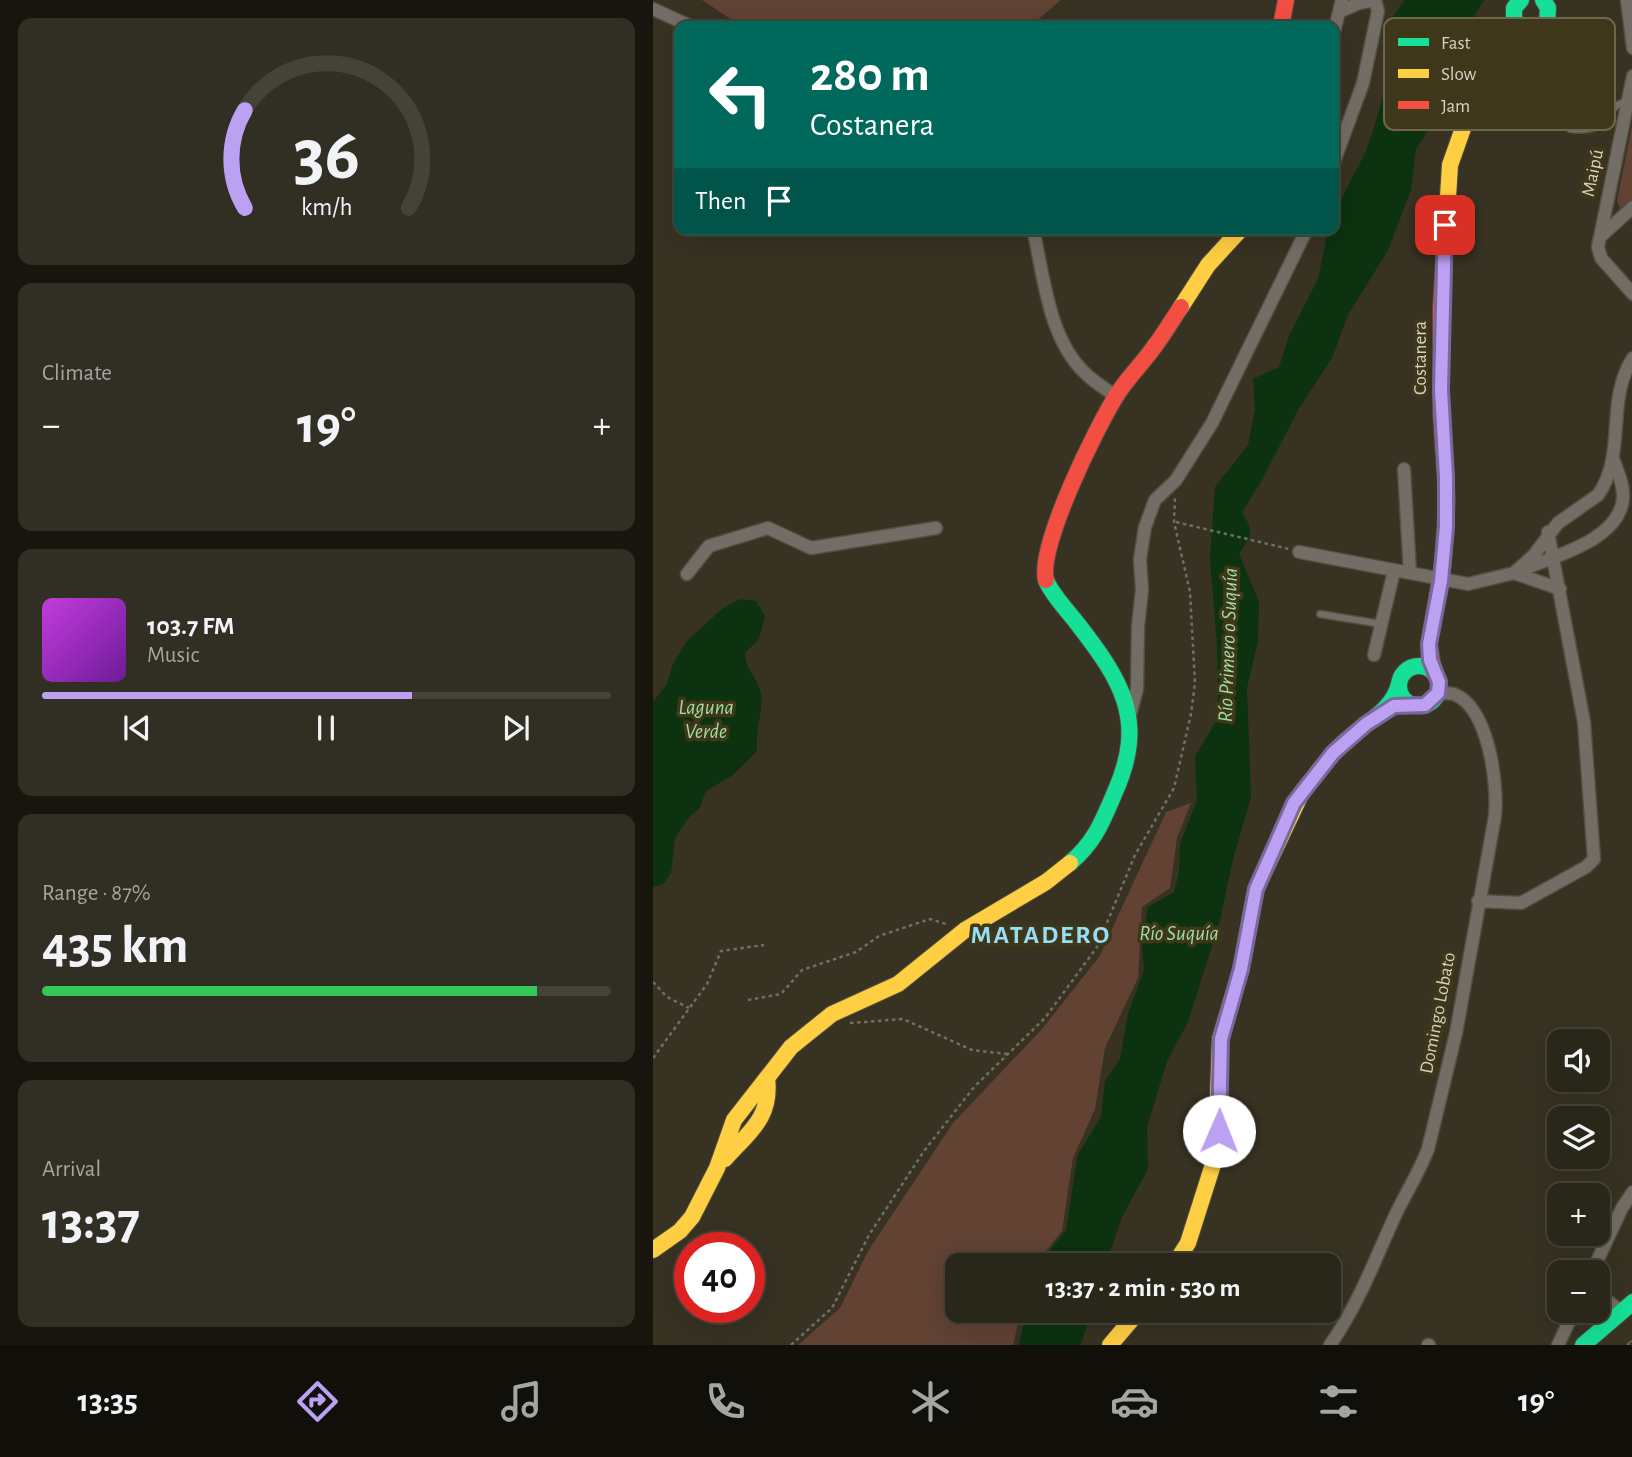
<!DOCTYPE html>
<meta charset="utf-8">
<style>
body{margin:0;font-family:"Alegreya Sans",sans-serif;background:#312e23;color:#f1f3f6;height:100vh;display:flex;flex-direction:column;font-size:26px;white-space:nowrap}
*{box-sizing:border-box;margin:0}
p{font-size:23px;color:#a5a5a2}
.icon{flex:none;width:38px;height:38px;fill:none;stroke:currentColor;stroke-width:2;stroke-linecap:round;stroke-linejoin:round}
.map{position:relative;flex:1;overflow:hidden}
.sheet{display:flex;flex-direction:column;gap:18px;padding:18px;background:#17150e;width:653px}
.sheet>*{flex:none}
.hud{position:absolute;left:21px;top:21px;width:665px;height:214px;border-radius:14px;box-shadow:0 7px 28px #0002,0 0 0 2px #454339;background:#00695c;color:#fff;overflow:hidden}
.tools{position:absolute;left:894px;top:1029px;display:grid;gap:14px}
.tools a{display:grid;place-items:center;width:63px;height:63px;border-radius:14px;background:#29261a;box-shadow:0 7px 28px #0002,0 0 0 2px #454339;font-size:35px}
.speed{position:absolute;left:21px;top:1232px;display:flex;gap:14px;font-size:35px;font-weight:700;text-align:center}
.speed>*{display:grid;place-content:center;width:91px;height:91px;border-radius:50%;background:#29261a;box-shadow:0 7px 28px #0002,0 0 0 2px #454339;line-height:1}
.speed .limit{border:10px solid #d22;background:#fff;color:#111}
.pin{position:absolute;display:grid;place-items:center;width:60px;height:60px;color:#fff;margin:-30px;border-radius:14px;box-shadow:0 4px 10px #0006}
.me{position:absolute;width:77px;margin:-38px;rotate:1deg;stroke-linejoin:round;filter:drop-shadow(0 0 5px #0008)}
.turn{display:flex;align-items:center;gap:24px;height:147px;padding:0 21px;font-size:32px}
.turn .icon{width:91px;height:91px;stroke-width:2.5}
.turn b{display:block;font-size:49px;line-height:60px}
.then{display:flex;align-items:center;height:66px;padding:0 21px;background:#0003;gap:14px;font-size:26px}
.big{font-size:52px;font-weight:600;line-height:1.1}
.sheet .card{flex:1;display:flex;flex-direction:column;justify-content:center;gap:10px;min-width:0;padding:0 24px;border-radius:14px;background:#312e23}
.sheet .dial{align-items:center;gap:0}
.dial svg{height:182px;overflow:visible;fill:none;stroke:#454339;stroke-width:7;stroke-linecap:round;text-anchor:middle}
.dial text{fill:#f1f3f6;stroke:none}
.song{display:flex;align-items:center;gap:21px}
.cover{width:84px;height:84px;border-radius:10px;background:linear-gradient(135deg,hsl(290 70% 55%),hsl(280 70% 35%))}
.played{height:7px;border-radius:4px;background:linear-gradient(90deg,#bca0f2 65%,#454339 65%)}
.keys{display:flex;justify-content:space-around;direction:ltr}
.heat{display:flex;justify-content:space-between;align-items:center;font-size:38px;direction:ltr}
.charge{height:10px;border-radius:5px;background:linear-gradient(90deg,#34c759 87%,#454339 0)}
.trip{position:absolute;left:292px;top:1253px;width:396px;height:70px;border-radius:14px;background:#29261a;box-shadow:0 7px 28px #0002,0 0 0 2px #454339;font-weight:600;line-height:70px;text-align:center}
.menu{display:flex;height:112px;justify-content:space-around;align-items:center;background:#100f0a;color:#a5a5a2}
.menu .icon{width:49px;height:49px}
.menu .on{color:#bca0f2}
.menu b{font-size:32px;color:#f1f3f6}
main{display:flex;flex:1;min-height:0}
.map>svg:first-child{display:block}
.green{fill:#614233}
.water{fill:#0c320f}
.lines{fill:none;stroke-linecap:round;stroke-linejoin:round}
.lane-casing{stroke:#524e40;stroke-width:9}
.street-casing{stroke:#524e40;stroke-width:15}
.fast-casing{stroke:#524e40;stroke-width:18}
.slow-casing{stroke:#524e40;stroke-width:18}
.jam-casing{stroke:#524e40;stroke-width:18}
.path{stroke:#726e65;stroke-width:2.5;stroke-dasharray:3.5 3.5;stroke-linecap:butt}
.lane{stroke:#736e65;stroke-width:6}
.street{stroke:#736e65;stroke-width:12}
.fast{stroke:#16e098;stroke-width:16}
.slow{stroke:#ffcf43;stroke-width:16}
.jam{stroke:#f24e42;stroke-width:16}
.rail-casing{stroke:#726e63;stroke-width:6}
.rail{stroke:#3f371a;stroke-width:3.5;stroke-dasharray:10;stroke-linecap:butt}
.route-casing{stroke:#7a689d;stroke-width:18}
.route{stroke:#bca0f2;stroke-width:12}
.labels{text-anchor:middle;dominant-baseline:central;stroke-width:7;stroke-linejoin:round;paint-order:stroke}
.street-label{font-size:19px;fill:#d7d2c1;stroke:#3f371a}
.water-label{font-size:21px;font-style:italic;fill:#a0dfa1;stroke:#3f371a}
.district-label{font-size:26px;font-weight:bold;letter-spacing:2px;fill:#95def6;stroke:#3f371a}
.key{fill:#3f371a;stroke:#6d664c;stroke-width:2}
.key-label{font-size:19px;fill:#d7d2c1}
</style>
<main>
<section class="sheet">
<div class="card dial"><svg viewBox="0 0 100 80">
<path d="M14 69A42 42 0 1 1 86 69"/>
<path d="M14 69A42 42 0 0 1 14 26" stroke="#bca0f2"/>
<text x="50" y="56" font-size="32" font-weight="700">36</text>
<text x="50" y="72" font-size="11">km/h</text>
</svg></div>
<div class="card"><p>Climate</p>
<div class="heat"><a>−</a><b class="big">19°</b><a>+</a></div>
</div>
<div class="card">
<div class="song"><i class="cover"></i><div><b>103.7 FM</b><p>Music</p></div></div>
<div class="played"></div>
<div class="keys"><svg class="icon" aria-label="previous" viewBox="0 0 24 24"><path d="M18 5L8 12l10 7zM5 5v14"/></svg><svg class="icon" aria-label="pause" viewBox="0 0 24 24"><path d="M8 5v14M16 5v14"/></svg><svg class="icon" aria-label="next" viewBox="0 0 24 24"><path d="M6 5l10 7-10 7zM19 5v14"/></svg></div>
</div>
<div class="card"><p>Range · 87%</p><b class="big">435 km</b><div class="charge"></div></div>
<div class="card"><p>Arrival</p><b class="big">13:37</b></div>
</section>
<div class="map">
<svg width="980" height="1345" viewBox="0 0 980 1345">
<rect width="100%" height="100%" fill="#373222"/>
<path class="green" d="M49,0h359l-31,26h-289z
M979,126v74l-12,8 -3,-7z
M538,803l-14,35 -7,50 -28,19 -4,71 -33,70 -10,61 -22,49 -11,73 -27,34h-78v46h64l-8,34h-215l42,-37 28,-57 85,-128 89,-94 57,-72 67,-145z"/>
<path class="water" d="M751,0h80l-29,47 -14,16 -2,32 -8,31 -15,23 -5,41 -23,60 -40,65 -16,43 -34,52 -36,70 -20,32c12,20 10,23 -3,42l20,48 -1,39 -11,47 4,109 -18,62 -13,61 -32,102 -21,39 -20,66 1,42 -27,50 -15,46h-68l28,-35 12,-76 23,-37 4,-36 15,-22 8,-45 16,-44 -2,-26 6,-37 26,-15 5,-19 1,-29 17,-44 -2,-44 23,-38 -1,-72 -7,-88 5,-71 33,-42 7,-36 -2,-30 26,-12 10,-31 29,-57 10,-50h6c0,-29 27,-60 36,-89 12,-35 19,-71 32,-105l-10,-16z
M87,599l16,2 9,15 -6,23 -14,14c0,18 14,25 16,41 2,17 -6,38 -4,57l-24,24 -27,16 -7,18 -10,8 -14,21 -4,35 -8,11 -10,3v-185l14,-18 5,-18 14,-24 36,-33z
M373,1311h65l-10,34h-62z"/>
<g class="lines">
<g class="lane-casing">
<path id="lane" d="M917,129c47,5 31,-24 57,-27
M667,614l61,10"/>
</g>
<g class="street-casing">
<path id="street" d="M974,0l6,48
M0,9l37,17
M686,12l20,-9 16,-3
M681,32l8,-32
M980,76l-35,171 3,11 32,36
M681,162l29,-79 15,-72 -3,-11
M380,229c11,47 15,109 52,144 9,9 20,16 31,23
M947,237l33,-30
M751,469l6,104
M646,552l169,32 46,-11 20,-18 24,-32 40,-28c29,-41 7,-95 35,-137
M871,569c30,-13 96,-29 99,-71 1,-13 -5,-25 -9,-37
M861,573l46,16
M34,574l22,-28 59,-18 43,20 125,-20
M721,655l20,-84
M477,715l7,-26 1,-63 4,-36 -2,-31 5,-32 10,-27 21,-20 36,-57 95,-194
M825,901l43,2 65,-36 8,-8 -10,-137 -36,-190
M939,1272l30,-64 11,-16
M945,1294l23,17
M677,1345c28,-40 44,-83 64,-127 11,-24 25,-45 34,-69l28,-116 39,-217c3,-32 -6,-108 -41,-122 -4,-1 -11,-1 -16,-1
M775,1345h1
M905,1345l16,-34"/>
</g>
<g class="fast-casing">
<path id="fast" d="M868,0l-7,8v13c11,12 22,14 33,2l1,-15 -5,-8
M393,580c6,15 21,30 31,43 45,58 70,97 38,169 -13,30 -20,50 -45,71
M746 686a20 20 0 1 1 40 0a20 20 0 1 1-40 0Z
M649,792c13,-15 25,-32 38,-46 20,-21 52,-33 59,-62
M930,1345l50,-43"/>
</g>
<g class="slow-casing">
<path id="slow" d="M794,213l3,-48 22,-62 40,-57 22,-13
M528,307l27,-42 33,-36
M72,1159c24,-27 47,-41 42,-81
M0,1250l27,-19 12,-14 25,-49 17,-48 57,-73 41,-33 66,-30 67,-54 81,-48 24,-19
M521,1265l14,-22 28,-88 4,-116 21,-70 15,-80 46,-97
M457,1345l29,-34"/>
</g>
<g class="jam-casing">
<path id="jam" d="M628,26l5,-26
M393,580c-9,-33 52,-156 72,-187 11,-17 25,-30 36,-46 10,-13 18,-27 27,-40
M781,673l-5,-29 14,-82 4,-62 -6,-88v-104l6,-95"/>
</g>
<path class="path" d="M523,522l113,27
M0,982l14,15 22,11
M95,1000l33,-6 21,-24 54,-18 23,-16 51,-17 16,5
M197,1023l53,-4 69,31 35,4
M0,1058l54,-74 14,-33 43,-6
M138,1345l41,-37 37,-73 55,-84 50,-64 71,-69 52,-71 38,-92 39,-67 17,-74 4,-31 -5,-91 -16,-70 1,-24"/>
<use href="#lane" class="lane"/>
<use href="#street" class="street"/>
<use href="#fast" class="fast"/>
<use href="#slow" class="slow"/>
<use href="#jam" class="jam"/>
<g class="rail-casing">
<path id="rail" d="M977,1345l3,-2"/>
</g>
<use href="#rail" class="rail"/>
</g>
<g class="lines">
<g class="route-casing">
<path id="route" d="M566,1131l2,-92 20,-70 15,-80 38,-86 39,-50 33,-29 28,-18 31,-1 13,-12 1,-11 -9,-22 -1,-16 12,-63 5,-54v-50l-5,-87 4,-165"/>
</g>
<use href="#route" class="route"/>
</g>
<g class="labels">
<g class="street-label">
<text transform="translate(940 173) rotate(-78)">Maipú</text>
<text transform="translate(767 358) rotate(-90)">Costanera</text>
<text transform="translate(785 1013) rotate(-79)">Domingo Lobato</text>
</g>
<g class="water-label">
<text transform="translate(575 645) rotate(-88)">Río Primero o Suquía</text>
<text x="53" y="707">Laguna<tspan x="53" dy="24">Verde</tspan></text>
<text x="526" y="933">Río Suquía</text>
</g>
<g class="district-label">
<text x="388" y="935">MATADERO</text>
</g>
</g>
<rect x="731" y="18" width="231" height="112" rx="10" class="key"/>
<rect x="745" y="38" width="31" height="8" fill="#16e098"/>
<rect x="745" y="69" width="31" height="9" fill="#ffcf43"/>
<rect x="745" y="101" width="31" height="8" fill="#f24e42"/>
<g class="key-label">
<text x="788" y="49">Fast</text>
<text x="788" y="80">Slow</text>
<text x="788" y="112">Jam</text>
</g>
</svg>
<div class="tools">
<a><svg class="icon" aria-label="sound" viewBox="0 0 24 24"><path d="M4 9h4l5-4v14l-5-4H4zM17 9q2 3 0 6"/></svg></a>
<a><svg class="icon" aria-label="layers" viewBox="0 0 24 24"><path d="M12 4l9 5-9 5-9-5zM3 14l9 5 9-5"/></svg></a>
<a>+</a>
<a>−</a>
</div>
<div class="speed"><div class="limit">40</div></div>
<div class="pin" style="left:792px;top:225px;background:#d93025"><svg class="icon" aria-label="arrive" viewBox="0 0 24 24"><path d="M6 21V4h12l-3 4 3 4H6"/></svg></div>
<svg class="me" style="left:566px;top:1131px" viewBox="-20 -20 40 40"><circle r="19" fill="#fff"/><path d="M0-13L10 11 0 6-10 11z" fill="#bca0f2"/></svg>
<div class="trip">13:37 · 2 min · 530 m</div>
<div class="hud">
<div class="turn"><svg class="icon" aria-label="left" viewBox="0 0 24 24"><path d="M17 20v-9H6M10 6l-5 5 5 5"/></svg><div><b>280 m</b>Costanera</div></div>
<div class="then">Then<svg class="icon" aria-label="arrive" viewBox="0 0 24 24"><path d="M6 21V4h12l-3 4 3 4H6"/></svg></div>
</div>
</div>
</main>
<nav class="menu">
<b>13:35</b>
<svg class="icon on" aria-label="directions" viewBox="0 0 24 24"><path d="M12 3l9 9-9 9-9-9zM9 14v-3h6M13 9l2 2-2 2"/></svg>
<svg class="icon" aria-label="music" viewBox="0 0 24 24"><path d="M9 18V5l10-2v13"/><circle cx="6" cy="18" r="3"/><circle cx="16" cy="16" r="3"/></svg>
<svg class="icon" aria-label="phone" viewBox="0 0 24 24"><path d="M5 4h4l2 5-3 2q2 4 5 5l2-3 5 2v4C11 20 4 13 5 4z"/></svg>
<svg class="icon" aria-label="climate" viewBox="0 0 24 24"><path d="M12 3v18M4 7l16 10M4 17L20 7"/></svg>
<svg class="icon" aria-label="car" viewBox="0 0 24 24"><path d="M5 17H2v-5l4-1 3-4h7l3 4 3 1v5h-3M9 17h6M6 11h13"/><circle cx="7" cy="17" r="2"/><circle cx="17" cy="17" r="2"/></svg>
<svg class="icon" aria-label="filters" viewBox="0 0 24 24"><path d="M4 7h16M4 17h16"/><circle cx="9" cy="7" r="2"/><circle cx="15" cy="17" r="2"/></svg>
<b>19°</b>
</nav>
